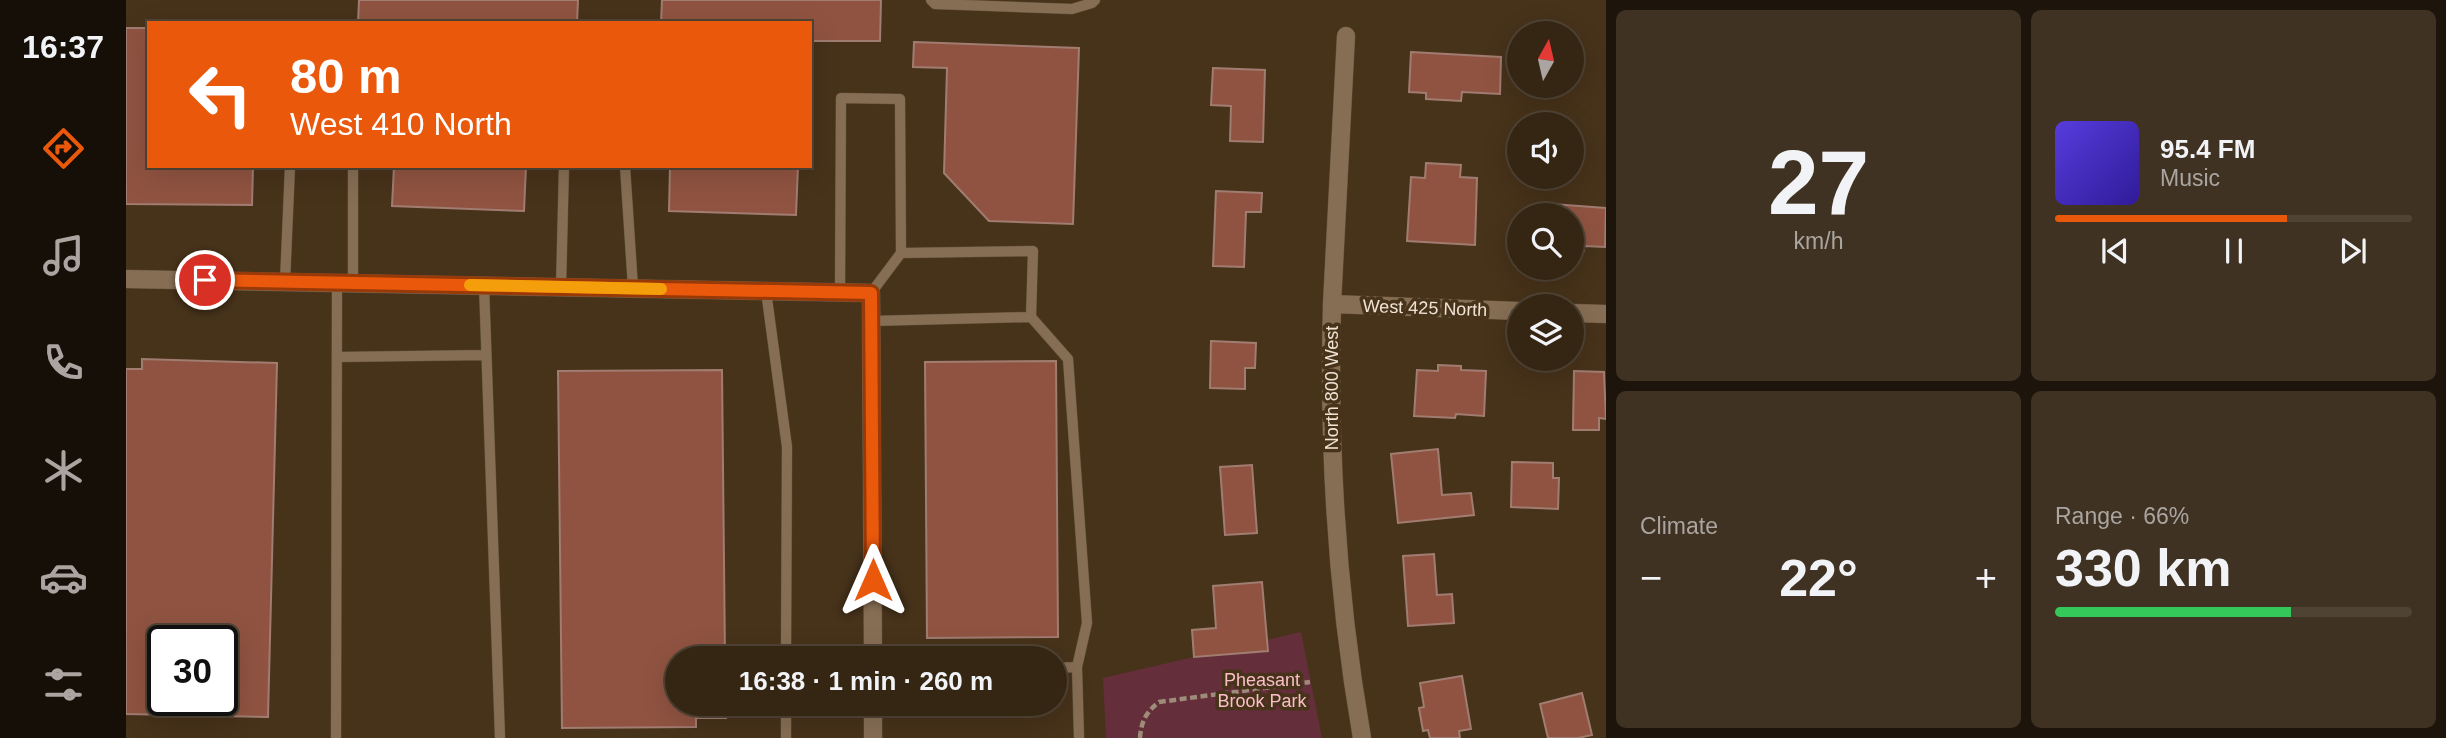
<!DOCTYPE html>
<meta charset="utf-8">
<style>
body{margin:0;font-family:Helvetica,sans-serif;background:#403222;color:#f1f3f6;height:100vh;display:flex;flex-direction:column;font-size:26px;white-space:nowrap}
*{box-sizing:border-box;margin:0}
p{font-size:23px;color:#aaa5a0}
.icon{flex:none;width:38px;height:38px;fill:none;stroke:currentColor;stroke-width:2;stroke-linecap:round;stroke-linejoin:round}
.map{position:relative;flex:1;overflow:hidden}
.side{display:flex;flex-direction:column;gap:10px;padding:10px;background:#1d150b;width:840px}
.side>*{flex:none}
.hud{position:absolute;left:21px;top:21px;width:665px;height:147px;border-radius:0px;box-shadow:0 7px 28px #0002,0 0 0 2px #4f4334;background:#ea580c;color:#fff;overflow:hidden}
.needle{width:46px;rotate:8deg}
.fabs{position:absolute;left:1381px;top:21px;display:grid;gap:14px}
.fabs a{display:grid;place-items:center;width:77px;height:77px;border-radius:50%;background:#352614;box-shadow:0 7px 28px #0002,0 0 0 2px #4f4334;font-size:35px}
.speed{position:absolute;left:21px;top:625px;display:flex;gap:14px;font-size:35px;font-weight:700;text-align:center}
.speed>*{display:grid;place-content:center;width:91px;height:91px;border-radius:50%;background:#352614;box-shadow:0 7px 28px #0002,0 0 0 2px #4f4334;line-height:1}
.speed .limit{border:4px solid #111;border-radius:10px;background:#fff;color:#111}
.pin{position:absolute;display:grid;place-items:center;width:60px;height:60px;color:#fff;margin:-30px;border:4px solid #fff;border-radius:50%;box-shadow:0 2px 7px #0007}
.me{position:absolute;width:77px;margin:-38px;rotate:0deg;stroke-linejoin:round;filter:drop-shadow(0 0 5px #0008)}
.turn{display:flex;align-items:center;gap:24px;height:147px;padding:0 28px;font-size:32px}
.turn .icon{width:91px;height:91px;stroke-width:2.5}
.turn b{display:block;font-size:49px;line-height:60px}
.big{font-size:52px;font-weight:700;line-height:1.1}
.side .widget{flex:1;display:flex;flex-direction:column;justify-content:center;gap:10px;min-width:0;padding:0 24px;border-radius:10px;background:#403222}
.side .dial{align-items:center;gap:0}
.dial b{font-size:91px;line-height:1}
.song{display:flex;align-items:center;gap:21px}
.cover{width:84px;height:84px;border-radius:10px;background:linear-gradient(135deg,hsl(250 70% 55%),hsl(250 70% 35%))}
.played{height:7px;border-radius:4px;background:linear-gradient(90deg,#ea580c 65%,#4f4334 65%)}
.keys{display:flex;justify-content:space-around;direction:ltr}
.heat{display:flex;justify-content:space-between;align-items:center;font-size:38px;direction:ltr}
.charge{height:10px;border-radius:5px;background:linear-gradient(90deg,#34c759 66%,#4f4334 0)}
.side .tiles{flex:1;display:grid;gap:10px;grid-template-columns:repeat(2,1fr)}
.trip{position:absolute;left:539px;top:646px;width:402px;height:70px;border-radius:35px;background:#352614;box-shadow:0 7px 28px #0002,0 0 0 2px #4f4334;font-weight:700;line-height:70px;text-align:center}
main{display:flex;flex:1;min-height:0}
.dock{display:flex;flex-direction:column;width:126px;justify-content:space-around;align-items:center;background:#150f08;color:#aaa5a0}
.dock .icon{width:49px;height:49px}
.dock .active{color:#ea580c}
.dock b{font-size:32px;color:#f1f3f6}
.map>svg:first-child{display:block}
.green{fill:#642e3a}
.building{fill:#905341;stroke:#a07c71;stroke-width:2;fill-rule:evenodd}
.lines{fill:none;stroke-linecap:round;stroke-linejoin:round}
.lane-casing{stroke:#604e39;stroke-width:11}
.street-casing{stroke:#604e39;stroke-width:19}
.secondary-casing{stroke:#604e39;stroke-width:19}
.path{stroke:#9c8c79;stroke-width:4.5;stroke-dasharray:7 3.5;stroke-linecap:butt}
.lane{stroke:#866e54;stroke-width:10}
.street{stroke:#866e54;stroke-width:18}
.secondary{stroke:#866e54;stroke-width:18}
.route-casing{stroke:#983908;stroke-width:18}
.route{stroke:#ea580c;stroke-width:12}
.slow{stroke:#f59e0b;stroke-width:12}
.labels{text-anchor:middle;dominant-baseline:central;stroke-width:7;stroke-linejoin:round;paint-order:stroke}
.street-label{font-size:18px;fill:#f0e3d5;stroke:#47321a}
.park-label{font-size:18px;fill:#fabec9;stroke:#47321a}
</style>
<main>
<nav class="dock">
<b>16:37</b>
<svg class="icon active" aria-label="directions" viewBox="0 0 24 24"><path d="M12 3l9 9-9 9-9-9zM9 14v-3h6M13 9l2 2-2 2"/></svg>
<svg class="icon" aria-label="music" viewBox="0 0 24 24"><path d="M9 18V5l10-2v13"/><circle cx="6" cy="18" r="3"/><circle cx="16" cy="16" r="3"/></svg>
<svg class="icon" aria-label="phone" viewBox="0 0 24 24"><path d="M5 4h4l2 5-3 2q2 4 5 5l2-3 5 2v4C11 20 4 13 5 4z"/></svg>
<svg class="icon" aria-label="climate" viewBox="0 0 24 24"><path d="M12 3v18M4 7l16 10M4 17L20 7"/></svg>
<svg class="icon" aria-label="car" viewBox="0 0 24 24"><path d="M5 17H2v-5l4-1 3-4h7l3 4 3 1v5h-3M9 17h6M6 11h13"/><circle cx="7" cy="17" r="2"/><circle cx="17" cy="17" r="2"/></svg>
<svg class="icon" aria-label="filters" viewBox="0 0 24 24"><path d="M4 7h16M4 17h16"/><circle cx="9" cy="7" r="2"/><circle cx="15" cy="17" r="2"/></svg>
</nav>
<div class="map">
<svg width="1480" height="738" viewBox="0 0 1480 738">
<rect width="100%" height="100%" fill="#47321a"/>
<path class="green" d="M1175,632l21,106h-216l-3,-60z"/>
<path class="building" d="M233,0h219l-1,23h-219z
M536,0h219l-1,41h-70v-18h-149z
M0,28h23v138h104l-1,39 -126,-1z
M788,42l165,6 -6,176 -84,-3 -45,-48 3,-105 -34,-1z
M1285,52l90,5 -1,37 -38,-2 -1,9 -35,-2v-6l-17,-1z
M1087,68l52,2 -2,72 -33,-1 1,-35 -20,-1z
M1300,163l35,2 -1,12 17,1 -2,67 -68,-4 4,-64 14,1z
M268,166h132l-2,45 -132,-5z
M544,166h128l-2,49 -127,-4z
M1090,191l46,2 -1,19h-15l-2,55 -31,-1z
M1413,203l67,5 -1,39 -21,-1v5l-12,-1v-35h-33z
M1085,341l45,2 -1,25h-10v21l-35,-1z
M16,359l135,4 -9,354 -142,-3v-345h16zM37,640h59v60h-59z
M930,361l2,276 -131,1 -2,-276z
M1312,365l23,1v4l25,1 -2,45 -28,-2 -1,4 -41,-2 3,-46 21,1z
M596,370l3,288h-48v46h48l1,14h-30v9l-134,1 -4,-357z
M1448,371l30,1 2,47 -7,-1v12h-26z
M1312,449l4,46 29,-2 3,22 -76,8 -7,-69z
M1386,462l41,1v15h6l-1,31 -47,-2z
M1126,465l5,68 -32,2 -5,-68z
M1308,554l3,41 15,-1 2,29 -46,3 -5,-70z
M1136,582l6,69 -74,6 -2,-27 24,-2 -3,-42z
M1336,676l9,53 -12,2 1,7h-30l-2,-8 -5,1 -4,-23 5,-1 -4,-24z
M1456,693l10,42 -14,3h-30l-8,-34z"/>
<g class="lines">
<g class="lane-casing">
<path id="lane" d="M805,0l4,4 137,5 20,-6 3,-3
M227,166v117
M499,166l8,122
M159,282l5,-116
M358,285l16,453
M435,287l3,-121
M640,291l21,156 -1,211
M714,292l1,-194 59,1 1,154
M905,317l37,42 19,264 -10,44
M745,321l160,-4 2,-66 -132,2 -30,40
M211,357l149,-2
M929,668l22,-1 2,71
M210,738l1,-455
M660,738v-34"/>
</g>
<g class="street-casing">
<path id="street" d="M0,279l745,14 2,365
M1206,304l14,-268
M747,704v34"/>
</g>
<g class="secondary-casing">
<path id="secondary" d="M1446,313l34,1
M1236,738c-25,-143 -34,-288 -30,-434l187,7"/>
</g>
<path class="path" d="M1014,738c1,-16 6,-26 19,-36l151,-20"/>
<use href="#lane" class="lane"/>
<use href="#street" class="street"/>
<use href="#secondary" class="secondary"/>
</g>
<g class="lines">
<g class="route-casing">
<path id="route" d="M79,280l666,13 2,287"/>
</g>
<use href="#route" class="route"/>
<path class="slow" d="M344,285l191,4"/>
</g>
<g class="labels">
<g class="street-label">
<text transform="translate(1299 308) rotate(2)">West 425 North</text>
<text transform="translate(1206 388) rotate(-90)">North 800 West</text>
</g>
<g class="park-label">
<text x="1136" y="680">Pheasant<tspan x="1136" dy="21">Brook Park</tspan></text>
</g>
</g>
</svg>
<div class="fabs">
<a><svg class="needle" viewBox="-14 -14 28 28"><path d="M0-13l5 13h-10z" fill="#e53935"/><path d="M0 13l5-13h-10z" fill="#aaa5a0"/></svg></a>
<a><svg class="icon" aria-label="sound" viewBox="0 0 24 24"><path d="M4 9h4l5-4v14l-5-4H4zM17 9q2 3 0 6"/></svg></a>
<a><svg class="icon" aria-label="search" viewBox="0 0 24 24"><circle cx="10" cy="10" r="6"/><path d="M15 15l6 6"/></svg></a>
<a><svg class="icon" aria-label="layers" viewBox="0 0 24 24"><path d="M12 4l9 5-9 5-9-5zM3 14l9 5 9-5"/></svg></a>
</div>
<div class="speed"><div class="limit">30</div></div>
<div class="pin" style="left:79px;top:280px;background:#d93025"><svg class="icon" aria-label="arrive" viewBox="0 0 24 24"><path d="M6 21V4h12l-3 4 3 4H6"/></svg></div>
<svg class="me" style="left:747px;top:580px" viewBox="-20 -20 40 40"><path d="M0-17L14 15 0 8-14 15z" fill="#ea580c" stroke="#fff" stroke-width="4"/></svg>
<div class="trip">16:38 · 1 min · 260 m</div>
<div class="hud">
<div class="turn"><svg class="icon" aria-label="left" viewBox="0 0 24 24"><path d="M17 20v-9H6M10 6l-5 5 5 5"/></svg><div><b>80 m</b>West 410 North</div></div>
</div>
</div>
<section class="side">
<div class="tiles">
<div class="widget dial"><b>27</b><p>km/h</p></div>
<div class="widget">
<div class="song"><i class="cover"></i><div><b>95.4 FM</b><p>Music</p></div></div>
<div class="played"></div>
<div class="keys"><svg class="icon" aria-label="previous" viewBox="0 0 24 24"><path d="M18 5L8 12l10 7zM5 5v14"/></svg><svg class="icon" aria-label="pause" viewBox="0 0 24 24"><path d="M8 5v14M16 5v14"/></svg><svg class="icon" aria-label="next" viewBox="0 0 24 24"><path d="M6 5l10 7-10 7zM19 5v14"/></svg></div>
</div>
<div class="widget"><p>Climate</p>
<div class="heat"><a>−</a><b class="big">22°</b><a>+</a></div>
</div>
<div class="widget"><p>Range · 66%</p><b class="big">330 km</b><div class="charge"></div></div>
</div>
</section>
</main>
